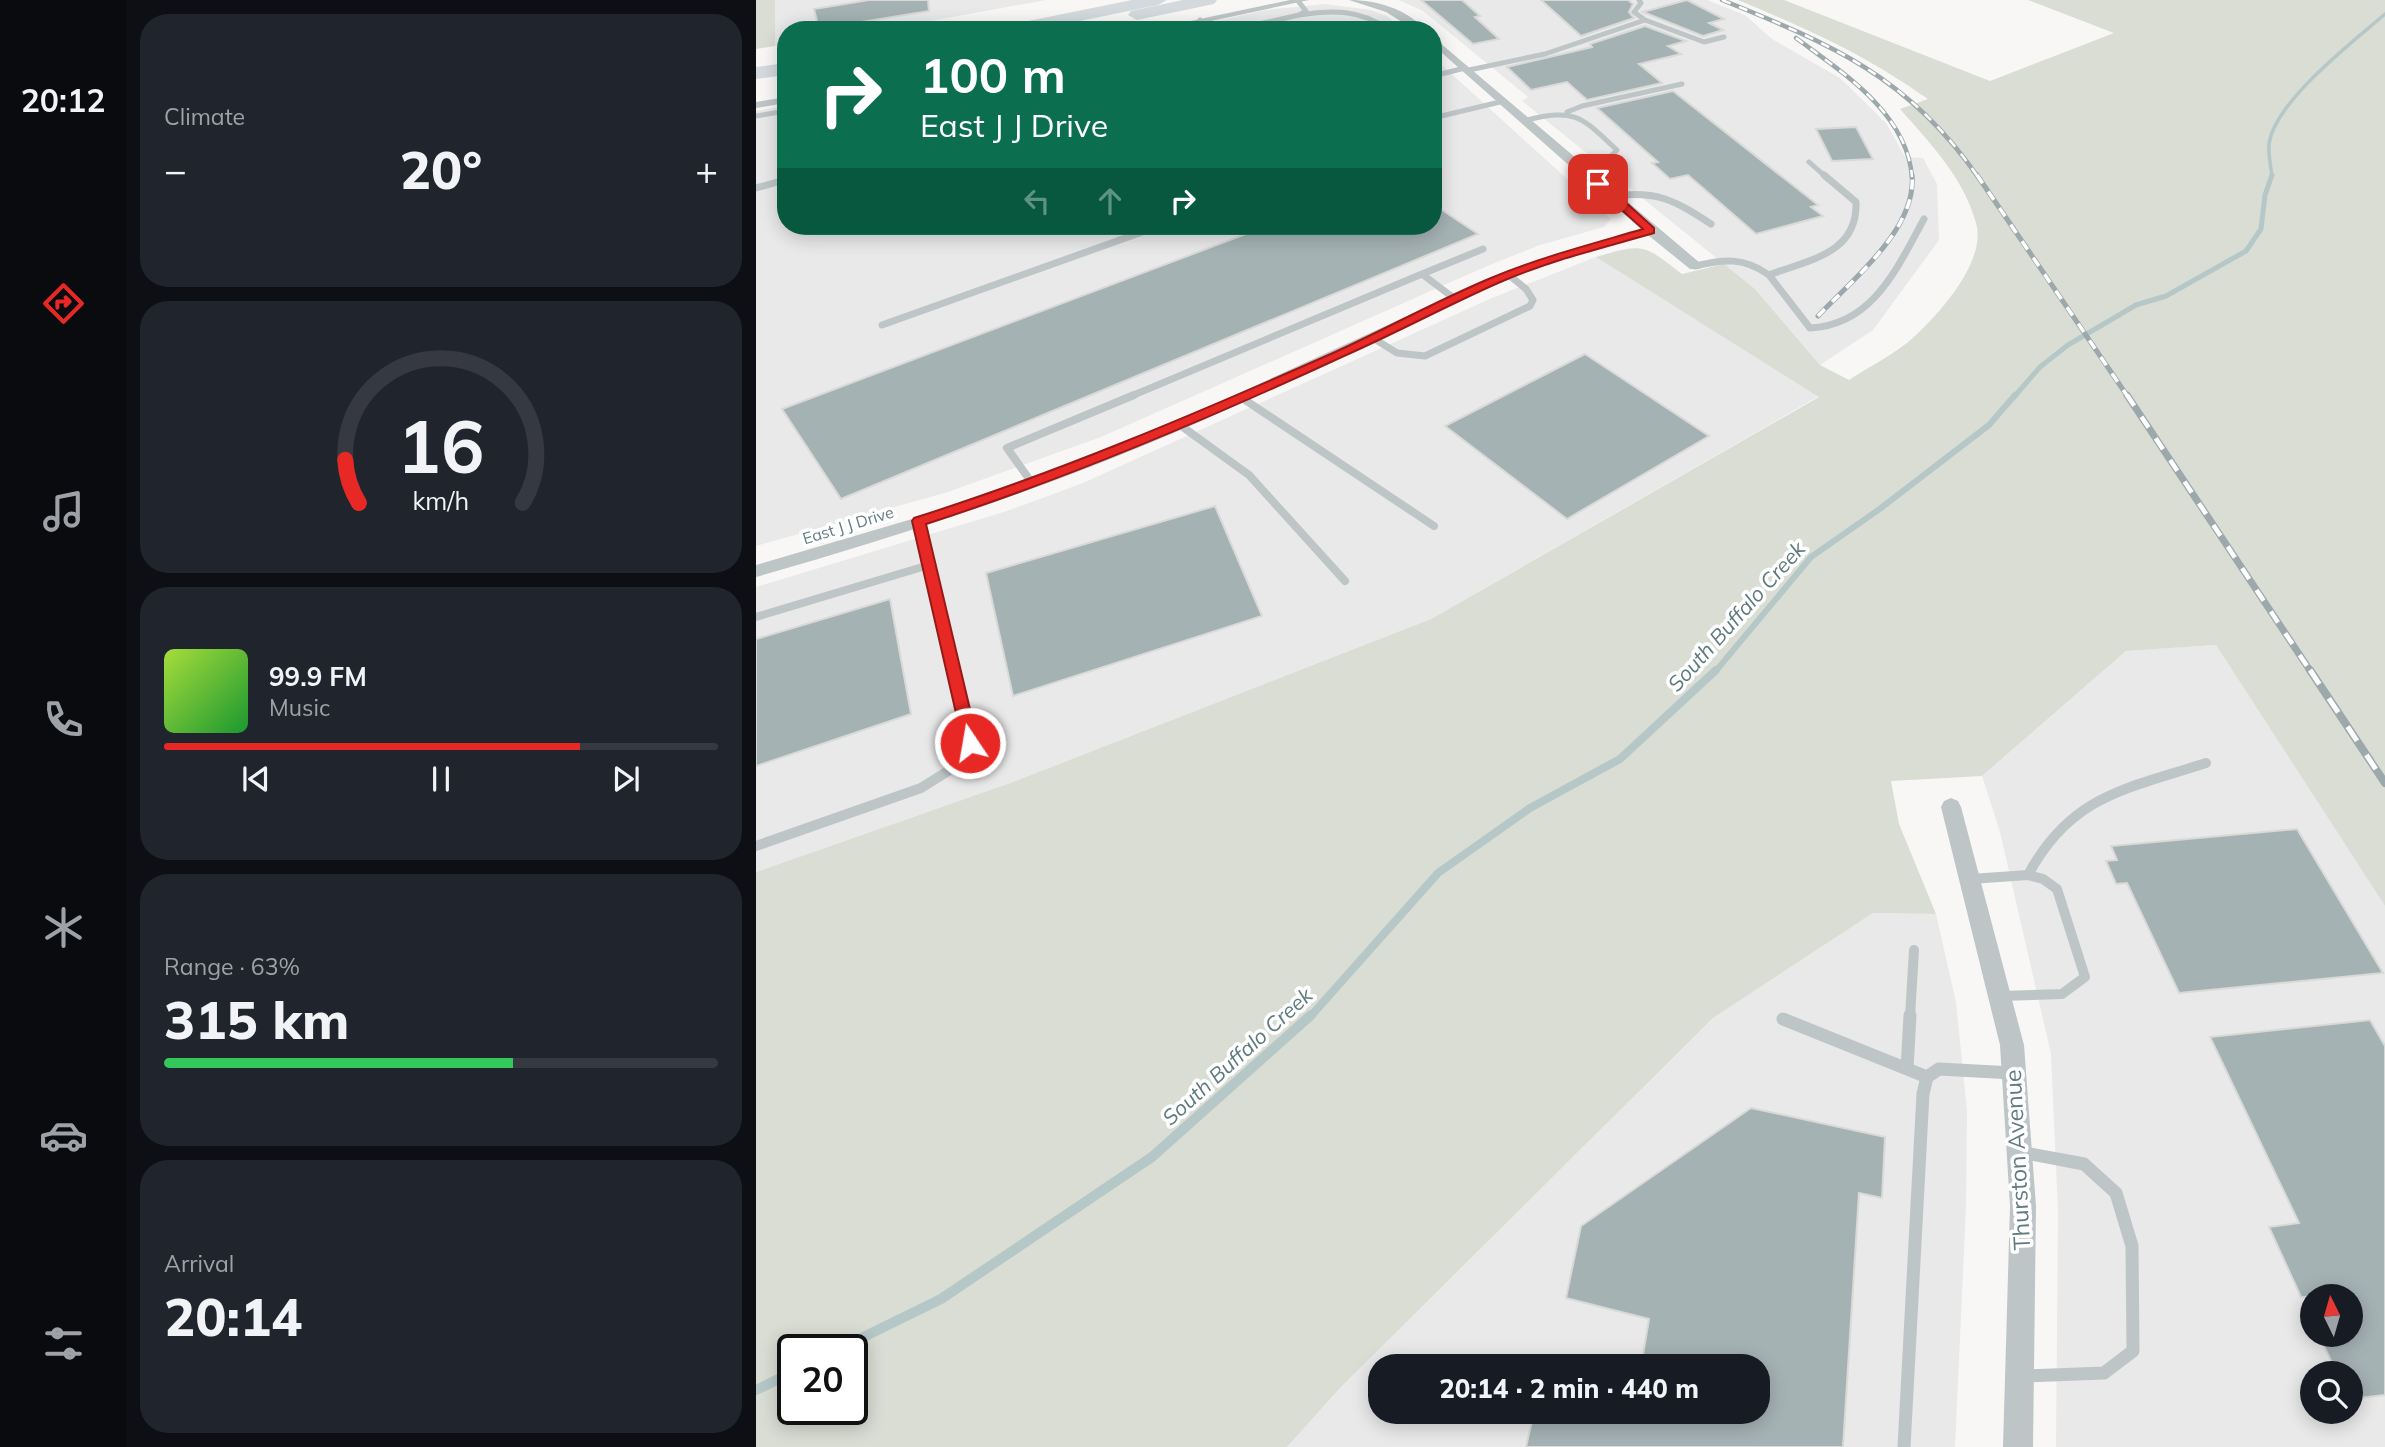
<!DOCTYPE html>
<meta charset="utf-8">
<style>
body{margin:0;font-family:Mulish,sans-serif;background:#20242c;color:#f1f3f6;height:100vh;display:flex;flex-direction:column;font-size:26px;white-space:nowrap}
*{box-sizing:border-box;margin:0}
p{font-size:23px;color:#9ea1a6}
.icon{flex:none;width:38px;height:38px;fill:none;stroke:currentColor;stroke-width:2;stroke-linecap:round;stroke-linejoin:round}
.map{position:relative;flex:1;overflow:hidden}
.side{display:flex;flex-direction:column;gap:14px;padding:14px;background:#0d0f14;width:630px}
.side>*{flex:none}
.guide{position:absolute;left:21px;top:21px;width:665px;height:214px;border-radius:28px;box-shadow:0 4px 18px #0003;background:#0b6e4f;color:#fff;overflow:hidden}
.needle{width:46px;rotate:355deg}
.fabs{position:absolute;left:1544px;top:1284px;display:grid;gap:14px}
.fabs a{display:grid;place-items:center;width:63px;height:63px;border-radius:50%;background:#171b24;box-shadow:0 4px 18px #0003;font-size:35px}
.speed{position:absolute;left:21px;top:1334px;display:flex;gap:14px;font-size:35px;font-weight:700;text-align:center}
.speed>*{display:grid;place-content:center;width:91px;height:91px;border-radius:50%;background:#171b24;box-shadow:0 4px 18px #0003;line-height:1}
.speed .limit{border:4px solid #111;border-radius:10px;background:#fff;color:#111}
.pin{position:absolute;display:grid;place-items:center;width:60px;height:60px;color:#fff;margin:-30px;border-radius:14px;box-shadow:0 4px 10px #0006}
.me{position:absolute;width:77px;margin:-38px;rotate:348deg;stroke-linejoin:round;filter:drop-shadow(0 0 5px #0008)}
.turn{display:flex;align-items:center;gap:24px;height:147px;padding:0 28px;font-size:32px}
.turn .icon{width:91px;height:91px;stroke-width:2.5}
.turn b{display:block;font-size:49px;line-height:60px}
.lanes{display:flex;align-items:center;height:66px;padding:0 28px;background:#0003;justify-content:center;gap:35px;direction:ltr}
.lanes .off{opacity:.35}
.big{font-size:52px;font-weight:800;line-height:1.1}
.side .card{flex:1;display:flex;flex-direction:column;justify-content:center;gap:10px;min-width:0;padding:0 24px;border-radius:28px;background:#20242c}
.side .dial{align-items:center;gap:0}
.dial svg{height:182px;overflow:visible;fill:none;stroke:#363941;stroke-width:7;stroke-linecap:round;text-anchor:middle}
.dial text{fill:#f1f3f6;stroke:none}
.song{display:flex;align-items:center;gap:21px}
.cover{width:84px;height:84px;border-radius:10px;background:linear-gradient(135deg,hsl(80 70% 55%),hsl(130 70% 35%))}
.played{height:7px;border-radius:4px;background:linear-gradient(90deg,#e82825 75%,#363941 75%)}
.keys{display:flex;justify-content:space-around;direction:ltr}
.heat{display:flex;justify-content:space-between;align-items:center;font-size:38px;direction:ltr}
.charge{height:10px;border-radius:5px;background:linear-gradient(90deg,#34c759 63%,#363941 0)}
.trip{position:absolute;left:612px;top:1354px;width:402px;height:70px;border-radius:28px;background:#171b24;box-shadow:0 4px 18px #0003;font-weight:800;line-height:70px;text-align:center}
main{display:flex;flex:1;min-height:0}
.tabs{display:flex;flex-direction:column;width:126px;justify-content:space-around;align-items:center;background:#090b0e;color:#9ea1a6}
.tabs .icon{width:49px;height:49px}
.tabs .current{color:#e82825}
.tabs b{font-size:32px;color:#f1f3f6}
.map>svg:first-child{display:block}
.built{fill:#e8e9e8;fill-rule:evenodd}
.green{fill:#d9ddd4;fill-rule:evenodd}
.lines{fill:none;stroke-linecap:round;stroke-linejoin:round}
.stream-far4{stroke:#b6c7c8;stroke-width:3.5}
.stream-far3{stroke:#b6c7c8;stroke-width:5}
.stream-far2{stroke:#b6c7c8;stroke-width:6}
.stream-far1{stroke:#b6c7c8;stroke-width:8}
.stream{stroke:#b6c7c8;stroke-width:10}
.building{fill:#a5b2b4;stroke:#d9d9d7;stroke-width:2}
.lane-far4{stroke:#bec5c7;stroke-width:5}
.lane-far3{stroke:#bec5c7;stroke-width:7}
.lane-far2{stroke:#bec5c7;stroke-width:8}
.lane-far1{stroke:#bec5c7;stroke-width:10}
.lane{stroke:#bec5c7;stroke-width:13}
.street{fill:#bec5c7;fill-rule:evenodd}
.highway{fill:#d3d9dc;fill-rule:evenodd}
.rail-far3-casing{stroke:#9da8ac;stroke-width:4.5}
.rail-far2-casing{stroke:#9da8ac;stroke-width:5}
.rail-far1-casing{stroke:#9da8ac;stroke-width:7}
.rail-casing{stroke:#9da8ac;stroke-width:8}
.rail-far3{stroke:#fff;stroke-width:2.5;stroke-dasharray:9;stroke-linecap:butt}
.rail-far2{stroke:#fff;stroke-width:3.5;stroke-dasharray:10;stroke-linecap:butt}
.rail-far1{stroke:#fff;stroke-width:4.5;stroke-dasharray:13;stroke-linecap:butt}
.rail{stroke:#fff;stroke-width:5;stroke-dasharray:17;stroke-linecap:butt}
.route{fill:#e82825;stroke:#971a18;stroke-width:2}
.labels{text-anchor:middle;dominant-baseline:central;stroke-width:7;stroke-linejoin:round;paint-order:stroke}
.far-street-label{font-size:16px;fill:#627a80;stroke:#fff}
.water-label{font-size:21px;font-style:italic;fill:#5d797b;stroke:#fff}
.near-street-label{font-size:23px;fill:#627a80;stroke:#fff}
</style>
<main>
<nav class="tabs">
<b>20:12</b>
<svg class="icon current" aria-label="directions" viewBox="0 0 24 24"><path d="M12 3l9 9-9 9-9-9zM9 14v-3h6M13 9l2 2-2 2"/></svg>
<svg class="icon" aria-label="music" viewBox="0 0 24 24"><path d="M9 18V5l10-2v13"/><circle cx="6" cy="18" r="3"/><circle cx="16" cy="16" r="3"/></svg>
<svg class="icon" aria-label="phone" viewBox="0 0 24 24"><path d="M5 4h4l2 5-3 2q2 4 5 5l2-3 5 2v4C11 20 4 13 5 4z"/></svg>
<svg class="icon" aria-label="climate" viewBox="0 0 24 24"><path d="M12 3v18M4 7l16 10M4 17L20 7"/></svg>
<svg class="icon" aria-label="car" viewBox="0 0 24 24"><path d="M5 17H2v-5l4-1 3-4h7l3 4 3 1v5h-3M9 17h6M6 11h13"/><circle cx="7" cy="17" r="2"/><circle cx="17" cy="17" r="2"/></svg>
<svg class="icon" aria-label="filters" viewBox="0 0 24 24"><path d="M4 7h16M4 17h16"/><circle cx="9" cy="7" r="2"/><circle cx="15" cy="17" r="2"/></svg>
</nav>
<section class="side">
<div class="card"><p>Climate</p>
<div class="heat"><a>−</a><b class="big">20°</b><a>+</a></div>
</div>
<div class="card dial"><svg viewBox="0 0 100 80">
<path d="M14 69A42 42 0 1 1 86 69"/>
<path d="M14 69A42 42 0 0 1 8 50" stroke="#e82825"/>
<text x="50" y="56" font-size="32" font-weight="700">16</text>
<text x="50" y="72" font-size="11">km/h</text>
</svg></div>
<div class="card">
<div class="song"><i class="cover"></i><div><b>99.9 FM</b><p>Music</p></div></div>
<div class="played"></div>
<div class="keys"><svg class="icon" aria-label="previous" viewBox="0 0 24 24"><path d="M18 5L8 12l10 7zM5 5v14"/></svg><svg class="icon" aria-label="pause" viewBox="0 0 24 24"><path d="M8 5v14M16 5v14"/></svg><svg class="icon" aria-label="next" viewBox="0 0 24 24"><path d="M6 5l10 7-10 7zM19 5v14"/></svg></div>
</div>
<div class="card"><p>Range · 63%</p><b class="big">315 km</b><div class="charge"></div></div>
<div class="card"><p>Arrival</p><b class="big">20:14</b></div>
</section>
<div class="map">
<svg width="1629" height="1447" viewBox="0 0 1629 1447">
<rect width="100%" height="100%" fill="#f8f7f5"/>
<path class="built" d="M19,0h271l-165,30h-95v15l-11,1z
M643,0h308l38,15 27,24 68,39 46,45 19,34 18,1 14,26 2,56 -66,90 -53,35 -65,-76 -233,-188 6,-4 -105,-86z
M569,4l46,6 16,6 16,14h-227l90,-20z
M677,57l178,162 -7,8 -64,18 -53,21 -386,171 -153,55 -192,54v-435l30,-5v120h647z
M840,257l223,139 -388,223 -418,163 -257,90v-285l251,-76 76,-28 409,-185z
M1460,645l169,261v541h-329l2,-236 -7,-157 -51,-222 -18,-56 144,-125zM1556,1297h38v38h-38zM1556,1374h38v38h-38z
M1117,913l63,1 20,88 11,109 -1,96 -11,240h-668l53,-59 373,-370zM625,1367h378v45h-378z"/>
<path class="green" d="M0,0h19v46l-19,3z
M982,0h46l206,81 124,-48 -86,-33h357v906l-169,-261 -90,6 -144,125 -91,5 8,43 37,90 -63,-1 -160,105 -373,370 -53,59h-531v-575l257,-90 418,-163 388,-222 -223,-140c48,-14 47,-13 86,17l42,-10 31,25 65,76 29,15c21,-14 48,-27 66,-44 26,-24 72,-76 61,-113 -12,-45 -46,-80 -76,-114l28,-10c-64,-45 -118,-69 -190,-99zM37,1349h59v60h-59z"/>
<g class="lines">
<path class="stream-far4" d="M1516,177c-1,-10 -4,-23 -3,-33 6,-43 84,-102 116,-130"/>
<path class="stream-far3" d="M1258,397l26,-30 28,-22 68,-40 30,-9 80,-45 15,-22 4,-34 7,-20"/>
<path class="stream-far2" d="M959,672l96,-115 70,-49 108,-83 26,-30"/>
<path class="stream-far1" d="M554,1017l128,-144 92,-65 90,-49 96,-89"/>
<path class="stream" d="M83,1349l102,-50 211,-142 159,-142
M0,1390l37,-18"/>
</g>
<path class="building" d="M113,0h59l1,11 -110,18 -5,-20z
M665,0h41l18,16 -5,1 24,22 -26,5z
M785,0h87l5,4 -4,8 5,6 -53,18z
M931,0l37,19 -15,4 14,7 -20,6 -60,-24z
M889,26l41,15 -18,5 13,8 -42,10 23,19 -75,17 -20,-18 -36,8 -24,-23 85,-20 -2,-3z
M917,91l145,114 -7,2 12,9 -67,18 -68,-59 -18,4 -18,-16 6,-1 -61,-54z
M1100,127l17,32 -41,2 -16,-32z
M677,204l45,30 -637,265 -59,-90 485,-183h166z
M829,354l124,82 -142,83 -122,-93z
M459,506l47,110 -249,80 -27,-123z
M134,599l21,115 -155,52v-127z
M1541,829l86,144 -204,20 -52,-110 -11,1 -10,-23 11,-1 -6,-14z
M1614,1020l15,26v349l-35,4v-25h-13l-18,-39h31v-38h-49l-32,-70 30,-4 -89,-186z
M995,1108l134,29 -3,61 -23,-5 -16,254h-317l8,-35h225v-45h-118l8,-48 -83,-21 15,-72z"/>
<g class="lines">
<path class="lane-far4" d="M543,15c33,-5 62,-6 90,15
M444,20l9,10
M889,20l59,22 20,-5
M476,30l67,-15 7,-4 -8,-10
M713,70l76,-16 100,-34 -11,-8 7,-9 -2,-3
M677,76l32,-8
M811,112l15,-6 100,-22
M0,116l30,-5
M677,118l71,-17
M771,120c50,-12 54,-3 90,30l-18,18 -15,3
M1053,162l17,15
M26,177l4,-39"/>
<path class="lane-far3" d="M0,188l25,-7 1,-6
M856,196c45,-6 62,4 99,28
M939,266c29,-7 49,-9 74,9 39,-15 89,-21 87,-73l-32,-27
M666,274l61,-25
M1013,275l41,53c63,-3 87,-60 114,-109
M126,325l277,-99
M617,338l24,15 28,3 105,-50 3,-6 -7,-11 -17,-14
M373,397l293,-123 33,25"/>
<path class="lane-far2" d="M486,398l192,128
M424,425l69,50 96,106
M276,483l-25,-35 127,-53
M162,521l35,151
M0,617l173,-52"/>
<path class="lane-far1" d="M0,846l165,-58 32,-20 17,-25 -17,-73
M1272,875c43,-80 98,-86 178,-112
M1215,879l57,-4 15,4 14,10 28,88 -23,17 -62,2
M1154,1017l4,-67"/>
<path class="lane" d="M1027,1019l144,58
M1151,1069l3,-54
M1264,1152l64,12 32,29 16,53 1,105 -29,22 -82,3
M1148,1447l19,-353 4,-17 12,-8 74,4"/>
<path class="street" d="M534,0h19l-140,30h-21z
M593,0c29,0 57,9 77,30h-11l-29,-18z
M677,37l267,226v6h-10l-42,-34c-44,12 -89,24 -131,41 -111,45 -217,102 -327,150 -141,61 -286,109 -434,151v-12l156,-46 159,-56 144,-59 293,-134 133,-41 -208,-184z
M30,97v6l-30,5v-6z
M1195,798l7,3 3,6 63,238 12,161 -3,241h-30l7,-241 -10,-161 -59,-238 3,-6z"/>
<path class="highway" d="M376,0h35l-9,5 -122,25h-37l9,-5z
M427,0h34l-3,4 -77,16 -9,-5 3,-4z
M30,63v12l-30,4v-12z"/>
<g class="rail-far3-casing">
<path id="rail-far3" d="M966,0c109,44 187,77 256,177
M1040,38c47,35 111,75 116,139"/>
</g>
<g class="rail-far2-casing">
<path id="rail-far2" d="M1221,175l151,222
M1062,316c34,-36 99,-87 94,-141"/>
</g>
<g class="rail-far1-casing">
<path id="rail-far1" d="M1371,395l184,277"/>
</g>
<g class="rail-casing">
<path id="rail" d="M1554,670l75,113"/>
</g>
<use href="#rail-far3" class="rail-far3"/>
<use href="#rail-far2" class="rail-far2"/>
<use href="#rail-far1" class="rail-far1"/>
<use href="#rail" class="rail"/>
</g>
<path class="route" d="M839,181h7l52,47v5c-52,15 -106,28 -156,50 -52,23 -102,50 -154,73 -136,63 -275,122 -418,168l52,219 -2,5h-12l-52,-227 2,-3c143,-45 281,-104 419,-165 53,-24 105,-53 158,-75 50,-21 101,-34 152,-49l-48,-43z"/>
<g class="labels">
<g class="far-street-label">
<text transform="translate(92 525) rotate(-17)">East J J Drive</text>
</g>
<g class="water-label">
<text transform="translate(980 616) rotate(-48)">South Buffalo Creek</text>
<text transform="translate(481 1056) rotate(-42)">South Buffalo Creek</text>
</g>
<g class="near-street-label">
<text transform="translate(1261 1160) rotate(-93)">Thurston Avenue</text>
</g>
</g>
</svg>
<div class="fabs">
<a><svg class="needle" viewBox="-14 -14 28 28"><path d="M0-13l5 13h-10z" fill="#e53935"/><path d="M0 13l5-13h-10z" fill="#9ea1a6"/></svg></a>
<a><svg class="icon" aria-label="search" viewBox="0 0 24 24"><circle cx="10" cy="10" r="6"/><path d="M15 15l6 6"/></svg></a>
</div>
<div class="speed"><div class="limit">20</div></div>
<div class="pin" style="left:842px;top:184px;background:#d93025"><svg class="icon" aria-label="arrive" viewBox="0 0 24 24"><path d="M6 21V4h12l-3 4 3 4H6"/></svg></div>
<svg class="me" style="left:214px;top:743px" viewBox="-20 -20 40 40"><circle r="17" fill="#e82825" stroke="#fff" stroke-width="3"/><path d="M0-11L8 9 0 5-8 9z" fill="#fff"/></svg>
<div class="trip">20:14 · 2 min · 440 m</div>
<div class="guide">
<div class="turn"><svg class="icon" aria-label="right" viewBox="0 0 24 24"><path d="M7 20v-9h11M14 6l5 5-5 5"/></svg><div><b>100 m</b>East J J Drive</div></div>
<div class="lanes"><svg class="icon off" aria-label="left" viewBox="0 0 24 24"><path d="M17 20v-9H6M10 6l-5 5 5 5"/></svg><svg class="icon off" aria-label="ahead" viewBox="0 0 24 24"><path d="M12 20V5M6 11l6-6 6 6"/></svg><svg class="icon" aria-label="right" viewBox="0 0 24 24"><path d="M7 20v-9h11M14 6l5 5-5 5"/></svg></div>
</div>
</div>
</main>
